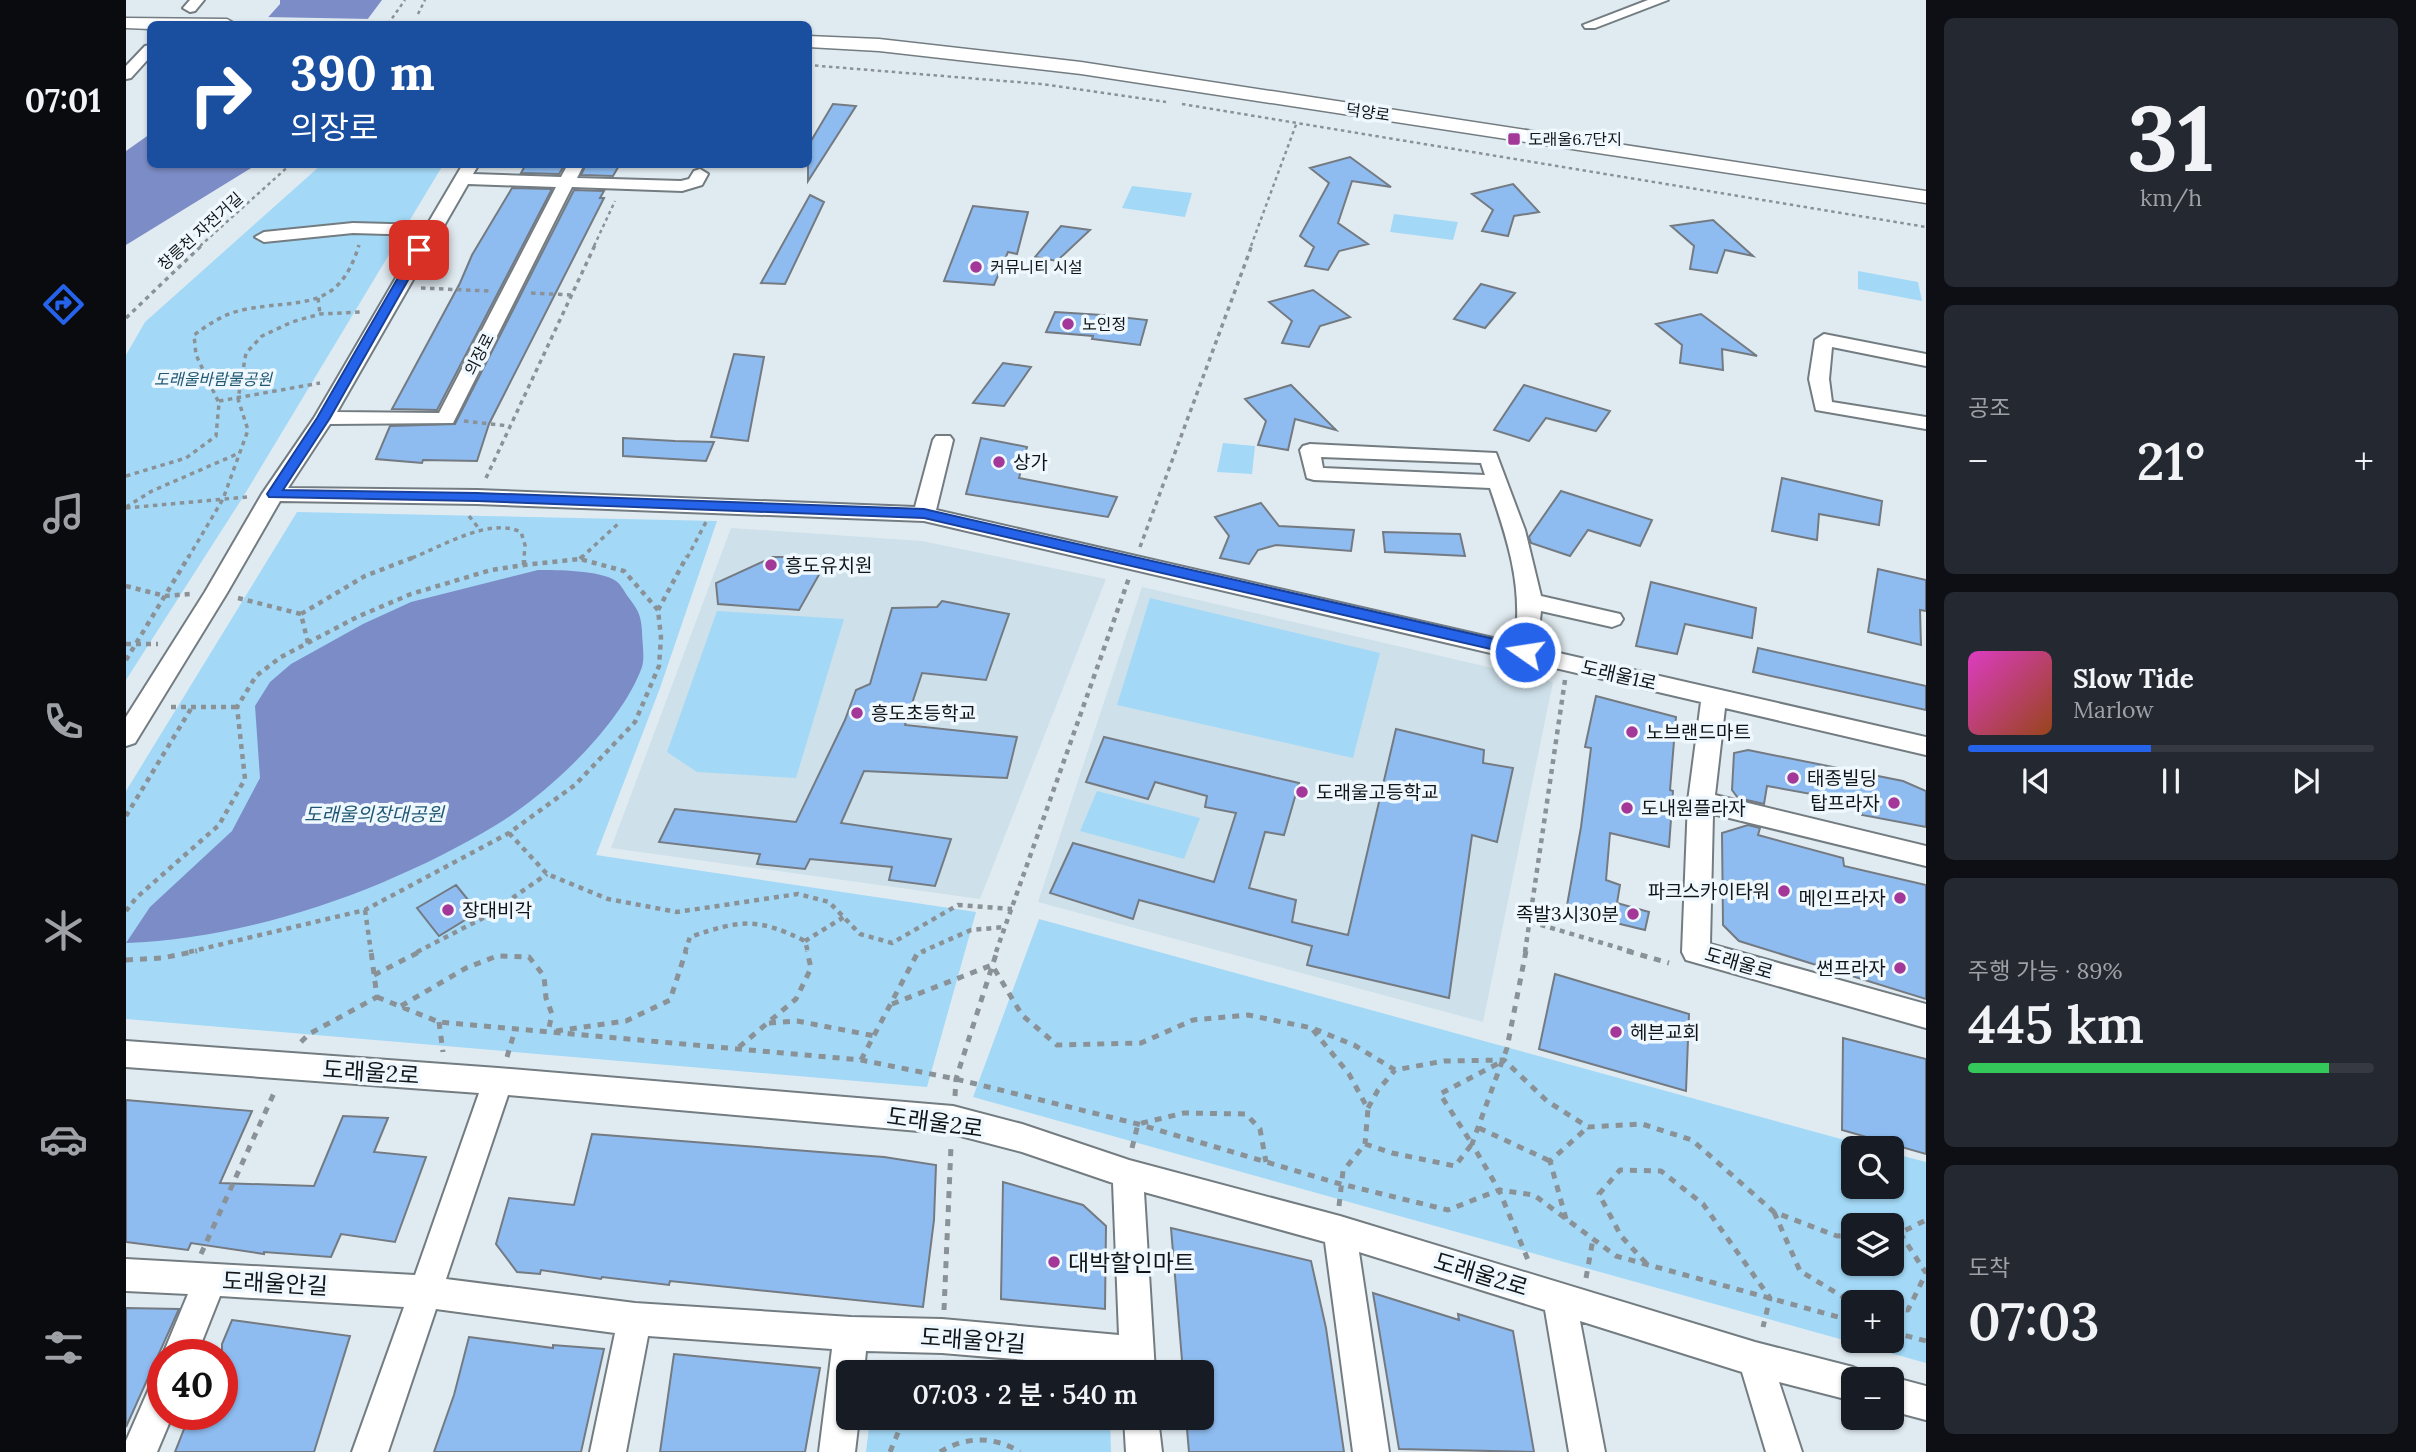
<!DOCTYPE html>
<html lang="ko">
<meta charset="utf-8">
<style>
body{margin:0;font-family:Lora,"Noto Sans KR",serif;background:#242831;color:#f1f3f6;height:100vh;display:flex;flex-direction:column;font-size:26px;white-space:nowrap}
*{box-sizing:border-box;margin:0}
p{font-size:23px;color:#9ea1a6}
.icon{flex:none;width:38px;height:38px;fill:none;stroke:currentColor;stroke-width:2;stroke-linecap:round;stroke-linejoin:round}
.map{position:relative;flex:1;overflow:hidden}
.sheet{display:flex;flex-direction:column;gap:18px;padding:18px;background:#0d0f14;width:490px}
.sheet>*{flex:none}
.guide{position:absolute;left:21px;top:21px;width:665px;height:147px;border-radius:10px;box-shadow:0 2px 5px #0004;background:#1a4fa0;color:#fff;overflow:hidden}
.buttons{position:absolute;left:1715px;top:1136px;display:grid;gap:14px}
.buttons a{display:grid;place-items:center;width:63px;height:63px;border-radius:10px;background:#171b24;box-shadow:0 2px 5px #0004;font-size:35px}
.speed{position:absolute;left:21px;top:1339px;display:flex;gap:14px;font-size:35px;font-weight:700;text-align:center}
.speed>*{display:grid;place-content:center;width:91px;height:91px;border-radius:50%;background:#171b24;box-shadow:0 2px 5px #0004;line-height:1}
.speed .limit{border:10px solid #d22;background:#fff;color:#111}
.pin{position:absolute;display:grid;place-items:center;width:60px;height:60px;color:#fff;margin:-30px;border-radius:14px;box-shadow:0 4px 10px #0006}
.me{position:absolute;width:77px;margin:-38px;rotate:283deg;stroke-linejoin:round;filter:drop-shadow(0 0 5px #0008)}
.turn{display:flex;align-items:center;gap:24px;height:147px;padding:0 28px;font-size:32px}
.turn .icon{width:91px;height:91px;stroke-width:2.5}
.turn b{display:block;font-size:49px;line-height:60px}
.big{font-size:52px;font-weight:600;line-height:1.1}
.sheet .card{flex:1;display:flex;flex-direction:column;justify-content:center;gap:10px;min-width:0;padding:0 24px;border-radius:10px;background:#242831}
.sheet .dial{align-items:center;gap:0}
.dial b{font-size:91px;line-height:1}
.song{display:flex;align-items:center;gap:21px}
.cover{width:84px;height:84px;border-radius:10px;background:linear-gradient(135deg,hsl(310 70% 55%),hsl(20 70% 35%))}
.played{height:7px;border-radius:4px;background:linear-gradient(90deg,#2563eb 45%,#363941 45%)}
.keys{display:flex;justify-content:space-around;direction:ltr}
.heat{display:flex;justify-content:space-between;align-items:center;font-size:38px;direction:ltr}
.charge{height:10px;border-radius:5px;background:linear-gradient(90deg,#34c759 89%,#363941 0)}
.trip{position:absolute;left:710px;top:1360px;width:378px;height:70px;border-radius:10px;background:#171b24;box-shadow:0 2px 5px #0004;font-weight:600;line-height:70px;text-align:center}
main{display:flex;flex:1;min-height:0}
.menu{display:flex;flex-direction:column;width:126px;justify-content:space-around;align-items:center;background:#090b0e;color:#9ea1a6}
.menu .icon{width:49px;height:49px}
.menu .selected{color:#2563eb}
.menu b{font-size:32px;color:#f1f3f6}
.map>svg:first-child{display:block}
.built{fill:#cee0ea}
.green{fill:#a3d9f7;fill-rule:evenodd}
.water{fill:#7c8cc6}
.pier{fill:#e0ebf1}
.building{fill:#8ebcf0;stroke:#747a82;stroke-width:2}
.lines{fill:none;stroke-linecap:round;stroke-linejoin:round}
.minor-casing{stroke:#737c81;stroke-width:4}
.major-casing{stroke:#737c81;stroke-width:3}
.path-far3{stroke:#8a9297;stroke-width:2.5;stroke-dasharray:3.5 3.5;stroke-linecap:butt}
.path-far2{stroke:#8a9297;stroke-width:3.5;stroke-dasharray:4.5 4.5;stroke-linecap:butt}
.path-far1{stroke:#8a9297;stroke-width:4.5;stroke-dasharray:5 5;stroke-linecap:butt}
.path{stroke:#8a9297;stroke-width:5;stroke-dasharray:7 7;stroke-linecap:butt}
.minor{fill:#fff;fill-rule:evenodd}
.major{fill:#fff;fill-rule:evenodd}
.route{fill:#2563eb;stroke:#184099;stroke-width:2}
.poi-dot{fill:#a33899;stroke:#eef8fe;stroke-width:2.5}
.labels{text-anchor:middle;dominant-baseline:central;stroke-width:7;stroke-linejoin:round;paint-order:stroke}
.far-street-label{font-size:16px;fill:#121618;stroke:#eef8fe}
.far-poi-label{font-size:16px;fill:#121618;stroke:#eef8fe;text-anchor:start}
.far-park-label{font-size:16px;font-style:italic;fill:#205873;stroke:#eef8fe}
.poi-label{font-size:19px;fill:#121618;stroke:#eef8fe;text-anchor:start}
.street-label{font-size:19px;fill:#121618;stroke:#eef8fe}
.park-label{font-size:19px;font-style:italic;fill:#205873;stroke:#eef8fe}
.near-street-label{font-size:23px;fill:#121618;stroke:#eef8fe}
.near-poi-label{font-size:23px;fill:#121618;stroke:#eef8fe;text-anchor:start}
</style>
<main>
<nav class="menu">
<b>07:01</b>
<svg class="icon selected" aria-label="directions" viewBox="0 0 24 24"><path d="M12 3l9 9-9 9-9-9zM9 14v-3h6M13 9l2 2-2 2"/></svg>
<svg class="icon" aria-label="music" viewBox="0 0 24 24"><path d="M9 18V5l10-2v13"/><circle cx="6" cy="18" r="3"/><circle cx="16" cy="16" r="3"/></svg>
<svg class="icon" aria-label="phone" viewBox="0 0 24 24"><path d="M5 4h4l2 5-3 2q2 4 5 5l2-3 5 2v4C11 20 4 13 5 4z"/></svg>
<svg class="icon" aria-label="climate" viewBox="0 0 24 24"><path d="M12 3v18M4 7l16 10M4 17L20 7"/></svg>
<svg class="icon" aria-label="car" viewBox="0 0 24 24"><path d="M5 17H2v-5l4-1 3-4h7l3 4 3 1v5h-3M9 17h6M6 11h13"/><circle cx="7" cy="17" r="2"/><circle cx="17" cy="17" r="2"/></svg>
<svg class="icon" aria-label="filters" viewBox="0 0 24 24"><path d="M4 7h16M4 17h16"/><circle cx="9" cy="7" r="2"/><circle cx="15" cy="17" r="2"/></svg>
</nav>
<div class="map">
<svg width="1800" height="1452" viewBox="0 0 1800 1452">
<rect width="100%" height="100%" fill="#e0ebf1"/>
<path class="built" d="M605,528l191,13 184,38 -126,320 -369,-51z
M1016,587l411,95 -70,340 -445,-120z"/>
<path class="green" d="M195,165h122l-200,332 -117,183v-325l19,-33z
M1006,186l60,7 -7,24 -63,-9z
M1268,214l64,8 -5,18 -63,-8z
M1732,271l60,11 4,19 -64,-12z
M1097,443l32,3 -3,28 -35,-2z
M171,512l420,9 -57,167 -64,167 380,57 -49,175 -801,-68v-228z
M1024,598l230,55 -27,105 -236,-53z
M591,611l127,8 -48,159 -99,-6 -30,-20z
M971,791l103,27 -16,41 -104,-28z
M913,919l835,229h-21v38h39v-33l34,9v201l-953,-266zM1727,1225h39v39h-39zM1727,1302h39v38h-39z
M751,1361l106,11h-107z
M744,1418h240l1,34h-245z"/>
<path class="water" d="M154,0h102l-18,24h-102l18,-20z
M24,134v30l106,1 -130,80v-94z
M412,570c19,0 62,0 78,11 5,3 9,12 13,17 9,12 12,17 13,33 0,11 3,26 0,36 -21,58 -94,127 -146,158 -106,64 -245,114 -370,118l24,-36 82,-76 28,-53 -5,-72 15,-24 21,-18 72,-40 48,-22z"/>
<path class="pier" d="M138,17l109,2 -4,5h-111z"/>
<path class="building" d="M707,104l23,2 -48,75v-35z
M1224,157l41,30 -39,-6 -14,42 30,21 -29,7 -11,19 -23,-4 9,-19 -14,-11 29,-53 -19,-15z
M400,164h39l-6,10 -38,-1z
M460,164h34l-7,12 -32,-1z
M1387,184l26,28 -25,4 -6,20 -26,-5 11,-21 -21,-16z
M386,188l40,1 -115,221 -45,-1 68,-126 12,-28z
M448,190l30,1 -4,7h4l-115,226 -12,37 -54,-1 -1,3 -46,-4 14,-33 65,-2z
M684,195l14,7 -39,82 -24,-1z
M847,206l55,6 -11,42 -9,-2 -14,33 -50,-4z
M1587,220l40,36 -28,-6 -8,23 -27,-4 4,-23 -23,-20z
M935,226l29,4 -33,31 -22,-4z
M1355,284l34,9 -30,35 -31,-9z
M1187,290l37,27 -30,9 -11,21 -27,-4 10,-22 -23,-19z
M929,312l47,3 45,5 -7,25 -48,-6 1,-3 -47,-4z
M1575,314l56,42 -35,-7 1,21 -43,-7 2,-18 -26,-21z
M608,354l30,3 -16,84 -37,-4z
M877,363l28,4 -27,39 -31,-3z
M1165,385l45,45 -41,-11 -7,31 -30,-5 8,-24 -21,-22z
M1398,385l86,26 -14,20 -50,-13 -17,23 -35,-11z
M497,438l52,3 39,1 -8,19 -83,-5z
M855,438l46,9 -8,31 98,19 -9,20 -142,-23z
M1656,478l100,23 -3,24 -60,-11 -2,26 -45,-9z
M1435,491l91,29 -12,26 -52,-16 -18,26 -39,-13 -2,-6z
M1135,503l18,23 75,4 -3,21 -75,-6 -18,5 -9,14 -29,-6 9,-22 -14,-19z
M1257,532l77,2 5,22 -80,-4z
M647,557h56l-30,53 -81,-6 -2,-21z
M1752,569l48,11v31l-6,-1 1,35 -53,-13z
M1525,582l105,26 -4,30 -67,-14 -8,30 -41,-8z
M816,601l67,13 -23,66 -64,-7 -17,52 112,12 -10,41 -143,-7 -23,52 110,16 -16,47 -46,-6 3,-13 -82,-8 -5,10 -48,-5 3,-10 -101,-12 16,-33 121,13 49,-102 11,-30 14,-6 22,-76 45,-1z
M1632,648l168,38v24l-173,-38z
M1470,696l80,21 -6,73 3,1 -4,56 -59,-14 -4,47 14,5 -3,18 32,9 -4,18 -79,-19 15,-84 10,-79 -6,-1z
M1270,729l88,21 -1,13 30,5 -16,74 -25,-7 -23,163 -142,-33 5,-19 -173,-46 -6,19 -83,-26 23,-50 141,39 22,-69 -31,-6 2,-11 -52,-14 -7,17 -62,-17 18,-45 195,46 -15,52 -19,-3 -16,56 47,12 -4,22 56,13z
M1622,750l155,31 23,10v36l-64,-12 -1,-12 -94,-17 -3,18 -26,-6 -6,-8 2,-37z
M1622,825l12,3 -2,7 85,23 1,8 82,19v114l-187,-58 -16,-16 -1,-92z
M330,885l22,27 -39,24 -22,-28z
M1429,974l134,40 -3,77 -147,-42z
M1717,1038l83,21v95l-84,-24z
M0,1100l126,11 -32,72 94,3 29,-70 45,2 -14,34 52,5 -31,85 -54,-8 -10,23 -67,-5v2l-73,-11 -3,7 -62,-8z
M466,1134l292,23 52,8 -2,55 -11,87 -253,-26 -1,4 -67,-8 -1,2 -60,-9 -1,4 -23,-2 -21,-28 13,-46 65,7z
M877,1182l80,23 23,21 -1,83 -104,-10z
M1045,1228l140,33 15,67 18,124h-155l-3,-34h16v-46h-19z
M1247,1293l86,27 -1,-6 55,17 21,121 -135,-3z
M0,1308l53,1 -53,118z
M106,1320l118,16 -36,116h-139l15,-38h32v-70z
M343,1337l84,11v-3l51,4 -23,103h-147l20,-57z
M548,1354l146,14 -15,84h-145z"/>
<g class="lines">
<g class="minor-casing">
<path id="minor" d="M64,0h14l-9,11 -5,1 -7,-4z
M1522,0h20l-73,28h-10l-2,-3z
M24,45v12l-19,21 -5,1v-13l19,-20z
M337,164h16l-6,10 88,3 7,-13h16l-7,14 104,3 8,-2 5,-8 6,-2 8,5 -6,11 -20,6 -110,-4 -119,236 -123,1 -42,64 189,2 438,17 18,-67 3,-4h14l3,4 -17,70 579,133c8,-57 -7,-102 -25,-155l-176,-8 -7,-2 -7,-28 3,-4 7,-2 186,9 29,77 16,66 79,18 3,5 -3,5 -8,3 -71,-16 -4,37 389,89v18l-201,-47 -10,87 211,51v20l-213,-52 -3,130 216,60v24l-240,-68 -4,-8 6,-151 13,-99 -777,-181 -447,-17 -197,-3 -53,92 -92,150 -9,3v-29l79,-125 57,-98 52,-76 107,-183 -68,-2 -89,9 -9,-5 9,-5 89,-9 74,2zM342,184l88,3 -117,226 -102,-1zM1195,457l160,6 4,12 -162,-7z
M1698,334l102,20v12l-94,-19 -3,32 3,23 94,15v12l-110,-19 -7,-31 6,-39z
M0,1041l372,27 455,38 69,18 107,36 211,56 415,126 98,25 12,5 3,7h-15v22l-74,-19 23,70h-36l-24,-80 -162,-51 25,131h-36l-24,-142 -186,-58 30,200h-36l-28,-210 -181,-50 11,180h-34v-4l-179,-15 -76,-2 -2,21h-15v46h10l-4,34h-36l13,-103 -184,-13 -22,116h-36l25,-119 -179,-24 -48,143h-36l52,-145 -184,-11 -23,58h-34l25,-60 -62,-3v-32l289,16 64,-182 -353,-26zM382,1095l445,39 69,18 91,31 6,152 -177,-16 -91,-2 -216,-14 -189,-24z
M1766,1377l34,9v34l-34,-9v-32h-5z
M37,1379v35h10l-16,38h-31v-11l25,-57z
M998,1418h34l4,34h-36z"/>
</g>
<g class="major-casing">
<path id="major" d="M0,18l101,1 9,5h-86v5l-24,-1z
M682,36l71,3 202,23 845,129v12l-845,-129 -202,-23 -71,-4z"/>
</g>
<path class="path-far3" d="M292,14l7,-14
M262,24l17,-24
M682,65l233,19 125,18
M1056,104l744,123
M74,246l91,-82
M468,246l21,-45
M1125,246l46,-124"/>
<path class="path-far2" d="M295,288l68,3
M405,293l40,2
M192,298l2,16
M0,318l76,-73
M93,401l101,-18
M338,421l46,5
M0,476l60,-18 30,-22 3,-33 -23,-48 -2,-20c15,-11 30,-21 48,-25 58,-12 96,4 117,-65
M360,478l109,-233
M0,507l26,-16 85,-37
M0,508l121,-11
M343,516l12,15
M1014,547l112,-302
M62,558l35,-59 25,-69 -10,-31 8,-46 16,-17 30,-14 28,-8 42,-2
M286,558c31,-12 77,-41 109,-26l4,13 -1,13
M455,558l39,-36
M561,558l19,-36"/>
<path class="path-far1" d="M454,559l3,-3
M398,565v-9
M0,586l39,10 25,-2
M112,598l63,16
M532,610l29,-54
M182,643l-7,-29 64,-38 52,-20
M0,644h32
M0,660l63,-104
M45,707h66
M0,816l66,-109
M383,833l38,41 61,25 69,13 121,-18 31,8 31,32 32,9 66,-38 54,4
M239,910l6,42
M0,911l10,-13 83,-73 26,-46 -8,-72 19,-31 25,-19 76,-40 54,-23 80,-24 33,-5 56,-6 44,12 34,39 3,27 -2,29 -24,56 -60,63 -66,48 -144,77 -176,42
M1405,922l102,30
M679,941l39,-24
M291,952l68,-35 62,-43
M559,952l5,-15c50,-17 67,-20 115,4l3,11
M795,952l50,-22 34,-3
M870,952l133,-374
M1399,952l40,-272"/>
<path class="path" d="M1400,951l-19,97 -35,96 27,46 29,70
M1501,951l42,12
M0,960l36,-2 35,-7
M248,975l47,-24
M251,997l62,25 422,38 95,19 182,45 199,59 111,27 51,-20 35,5 82,61 237,65
M766,1004l100,-39 30,50 35,30 84,-2 52,-23 55,-5 64,13 42,17 41,25 49,-9 60,-1 43,41 41,26 54,-3 50,16 82,72 63,24 16,-1
M275,1006l65,-38 31,-12 32,1 15,19 2,22 6,16 -4,18
M313,1022l4,30
M643,1023l28,-2 78,15
M1187,1030l36,44 19,35 -3,35
M430,1031l70,-10 44,-21 16,-49
M175,1042l8,-8 68,-37 -6,-46
M613,1047l57,-48 15,-31 -4,-17
M381,1057l8,-27
M735,1060l56,-106 8,-3
M829,1096l1,-17 41,-128
M1242,1108l10,-18 17,-20
M1353,1128l71,33
M1006,1148l6,-24 46,-11 62,1 14,15 6,33
M1213,1206l4,-35 22,-27 27,9 63,13 17,-22 -32,-50 61,-32
M1648,1212l26,59 53,32
M1440,1219l-16,-58 38,-34
M1766,1233h8l26,-13
M75,1254l73,-161
M1520,1263l-25,-27 -22,-42 21,-24 41,1 42,33 67,94 -7,29
M1460,1278l7,-39
M1766,1308l16,2 18,-37 -26,-40
M818,1310l7,-164
M1766,1332l34,9
M764,1452l10,-24 9,-10
M814,1452c26,-16 54,-16 80,0"/>
<use href="#minor" class="minor"/>
<use href="#major" class="major"/>
</g>
<path class="route" d="M293,247l6,3 -95,168 -47,72 194,3 447,16 601,137 8,6 -8,5 -601,-139 -447,-17 -208,-4 -2,-3 50,-76 97,-168z"/>
<g class="poi-dot">
<rect x="1381" y="132" width="14" height="14" rx="3.5"/>
<circle cx="850" cy="267" r="7"/>
<circle cx="942" cy="324" r="7"/>
<circle cx="873" cy="462" r="7"/>
<circle cx="645" cy="565" r="7"/>
<circle cx="731" cy="713" r="7"/>
<circle cx="1506" cy="732" r="7"/>
<circle cx="1667" cy="778" r="7"/>
<circle cx="1176" cy="792" r="7"/>
<circle cx="1768" cy="803" r="7"/>
<circle cx="1501" cy="808" r="7"/>
<circle cx="1658" cy="891" r="7"/>
<circle cx="1774" cy="898" r="7"/>
<circle cx="322" cy="910" r="7"/>
<circle cx="1507" cy="914" r="7"/>
<circle cx="1774" cy="968" r="7"/>
<circle cx="1490" cy="1032" r="7"/>
<circle cx="928" cy="1262" r="7"/>
</g>
<g class="labels">
<g class="far-street-label">
<text transform="translate(1242 112) rotate(8)">덕양로</text>
<text transform="translate(74 231) rotate(-42)">창릉천 자전거길</text>
<text transform="translate(353 354) rotate(-63)">의장로</text>
</g>
<g class="far-poi-label">
<text x="1402" y="139">도래울6.7단지</text>
<text x="864" y="267">커뮤니티 시설</text>
<text x="956" y="324">노인정</text>
</g>
<g class="far-park-label">
<text x="87" y="379">도래울바람물공원</text>
</g>
<g class="poi-label">
<text x="887" y="462">상가</text>
<text x="659" y="565">흥도유치원</text>
<text x="745" y="713">흥도초등학교</text>
<text x="1520" y="732">노브랜드마트</text>
<text x="1681" y="778">태종빌딩</text>
<text x="1190" y="792">도래울고등학교</text>
<text x="1754" y="803" text-anchor="end">탑프라자</text>
<text x="1515" y="808">도내원플라자</text>
<text x="1644" y="891" text-anchor="end">파크스카이타워</text>
<text x="1760" y="898" text-anchor="end">메인프라자</text>
<text x="336" y="910">장대비각</text>
<text x="1493" y="914" text-anchor="end">족발3시30분</text>
<text x="1760" y="968" text-anchor="end">썬프라자</text>
<text x="1504" y="1032">헤븐교회</text>
</g>
<g class="street-label">
<text transform="translate(1493 675) rotate(13)">도래울1로</text>
<text transform="translate(1613 963) rotate(16)">도래울로</text>
</g>
<g class="park-label">
<text x="248" y="814">도래울의장대공원</text>
</g>
<g class="near-street-label">
<text transform="translate(245 1072) rotate(4)">도래울2로</text>
<text transform="translate(809 1122) rotate(8)">도래울2로</text>
<text transform="translate(1355 1274) rotate(17)">도래울2로</text>
<text transform="translate(149 1283) rotate(3)">도래울안길</text>
<text transform="translate(847 1340) rotate(4)">도래울안길</text>
</g>
<g class="near-poi-label">
<text x="942" y="1262">대박할인마트</text>
</g>
</g>
</svg>
<div class="buttons">
<a><svg class="icon" aria-label="search" viewBox="0 0 24 24"><circle cx="10" cy="10" r="6"/><path d="M15 15l6 6"/></svg></a>
<a><svg class="icon" aria-label="layers" viewBox="0 0 24 24"><path d="M12 4l9 5-9 5-9-5zM3 14l9 5 9-5"/></svg></a>
<a>+</a>
<a>−</a>
</div>
<div class="speed"><div class="limit">40</div></div>
<div class="pin" style="left:293px;top:250px;background:#d93025"><svg class="icon" aria-label="arrive" viewBox="0 0 24 24"><path d="M6 21V4h12l-3 4 3 4H6"/></svg></div>
<svg class="me" style="left:1399px;top:652px" viewBox="-20 -20 40 40"><circle r="17" fill="#2563eb" stroke="#fff" stroke-width="3"/><path d="M0-11L8 9 0 5-8 9z" fill="#fff"/></svg>
<div class="trip">07:03 · 2 분 · 540 m</div>
<div class="guide">
<div class="turn"><svg class="icon" aria-label="right" viewBox="0 0 24 24"><path d="M7 20v-9h11M14 6l5 5-5 5"/></svg><div><b>390 m</b>의장로</div></div>
</div>
</div>
<section class="sheet">
<div class="card dial"><b>31</b><p>km/h</p></div>
<div class="card"><p>공조</p>
<div class="heat"><a>−</a><b class="big">21°</b><a>+</a></div>
</div>
<div class="card">
<div class="song"><i class="cover"></i><div><b>Slow Tide</b><p>Marlow</p></div></div>
<div class="played"></div>
<div class="keys"><svg class="icon" aria-label="previous" viewBox="0 0 24 24"><path d="M18 5L8 12l10 7zM5 5v14"/></svg><svg class="icon" aria-label="pause" viewBox="0 0 24 24"><path d="M8 5v14M16 5v14"/></svg><svg class="icon" aria-label="next" viewBox="0 0 24 24"><path d="M6 5l10 7-10 7zM19 5v14"/></svg></div>
</div>
<div class="card"><p>주행 가능 · 89%</p><b class="big">445 km</b><div class="charge"></div></div>
<div class="card"><p>도착</p><b class="big">07:03</b></div>
</section>
</main>
